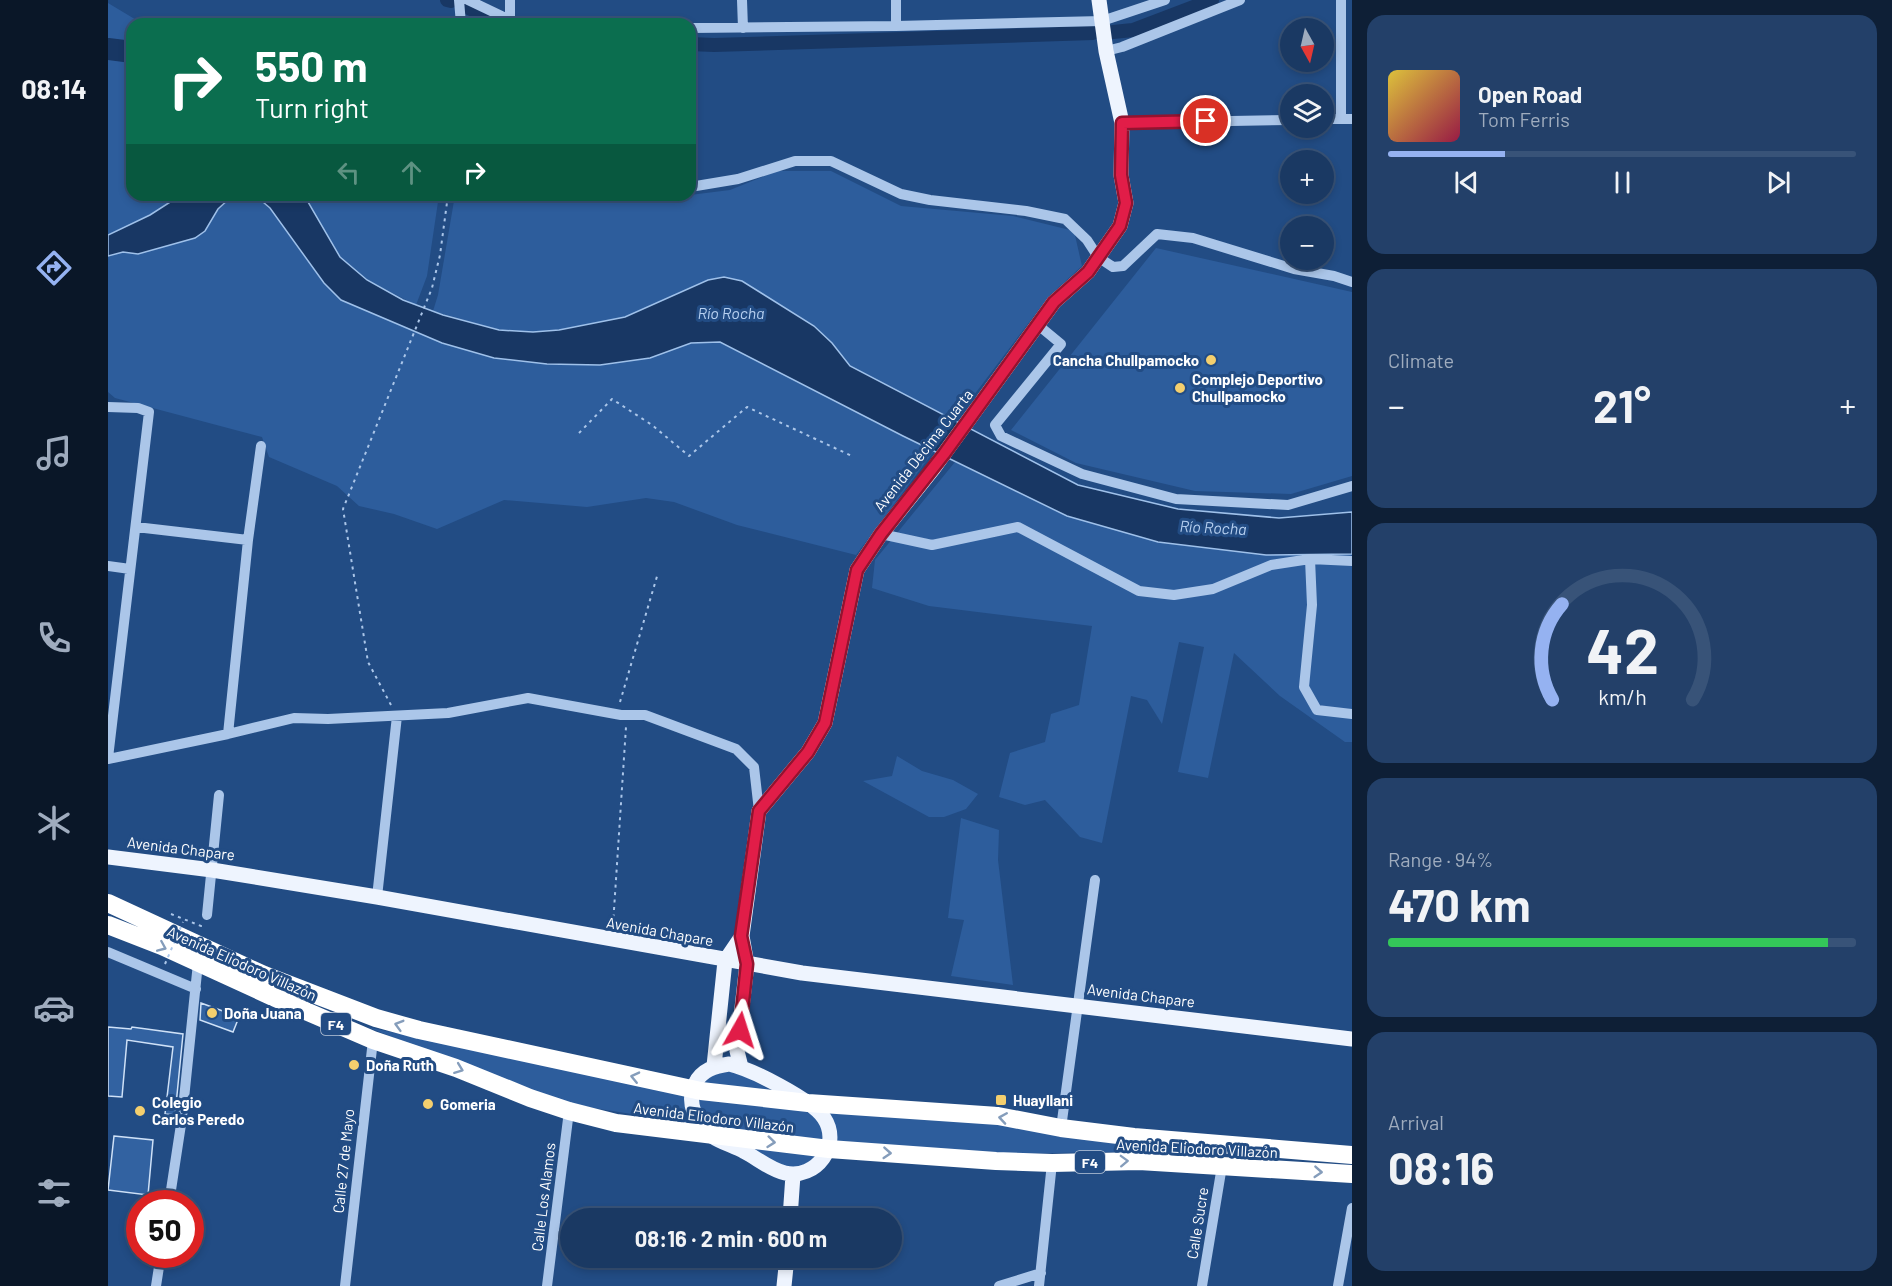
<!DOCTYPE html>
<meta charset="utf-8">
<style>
body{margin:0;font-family:Barlow,sans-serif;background:#234069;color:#f1f3f6;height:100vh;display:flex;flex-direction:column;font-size:22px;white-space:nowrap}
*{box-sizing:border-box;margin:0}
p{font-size:20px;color:#9facbe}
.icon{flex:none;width:33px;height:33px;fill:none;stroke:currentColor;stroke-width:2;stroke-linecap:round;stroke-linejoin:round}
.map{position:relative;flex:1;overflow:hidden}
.details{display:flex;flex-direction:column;gap:15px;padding:15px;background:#0e1f36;width:540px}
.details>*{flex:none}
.hud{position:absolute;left:18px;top:18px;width:570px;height:183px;border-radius:18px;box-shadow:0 3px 9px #0003,0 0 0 2px #385378;background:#0b6e4f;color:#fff;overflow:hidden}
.needle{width:39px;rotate:172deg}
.controls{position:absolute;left:1172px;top:18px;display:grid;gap:12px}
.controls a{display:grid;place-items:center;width:54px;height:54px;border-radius:50%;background:#1a3963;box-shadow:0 3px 9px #0003,0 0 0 2px #385378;font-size:30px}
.speed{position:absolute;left:18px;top:1190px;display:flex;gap:12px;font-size:30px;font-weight:700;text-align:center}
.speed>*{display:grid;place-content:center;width:78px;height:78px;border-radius:50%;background:#1a3963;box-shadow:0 3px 9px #0003,0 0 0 2px #385378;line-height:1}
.speed .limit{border:9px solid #d22;background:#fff;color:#111}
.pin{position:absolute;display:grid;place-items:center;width:51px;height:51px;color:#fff;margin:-26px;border:3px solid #fff;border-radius:50%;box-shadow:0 2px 6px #0007}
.me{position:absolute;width:66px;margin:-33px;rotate:6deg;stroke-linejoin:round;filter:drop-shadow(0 0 4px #0008)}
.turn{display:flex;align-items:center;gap:21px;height:126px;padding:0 30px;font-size:27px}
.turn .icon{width:78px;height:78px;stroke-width:2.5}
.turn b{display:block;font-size:42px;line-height:51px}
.lanes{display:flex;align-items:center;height:57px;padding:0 30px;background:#0003;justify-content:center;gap:30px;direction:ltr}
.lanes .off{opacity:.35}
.big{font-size:45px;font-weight:700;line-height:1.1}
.details .card{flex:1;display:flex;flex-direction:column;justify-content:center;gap:9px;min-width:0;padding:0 21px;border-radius:18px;background:#234069}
.details .dial{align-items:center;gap:0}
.dial svg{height:156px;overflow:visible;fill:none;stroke:#385378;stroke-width:7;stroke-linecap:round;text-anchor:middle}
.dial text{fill:#f1f3f6;stroke:none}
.song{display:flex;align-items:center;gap:18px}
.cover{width:72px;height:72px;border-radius:9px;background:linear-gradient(135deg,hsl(50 70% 55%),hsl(340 70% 35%))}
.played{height:6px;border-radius:3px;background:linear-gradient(90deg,#95b2f1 25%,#385378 25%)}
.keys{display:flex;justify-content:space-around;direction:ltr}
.heat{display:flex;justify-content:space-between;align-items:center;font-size:33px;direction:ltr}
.charge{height:9px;border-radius:4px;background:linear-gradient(90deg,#34c759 94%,#385378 0)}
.trip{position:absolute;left:452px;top:1208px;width:342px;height:60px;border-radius:30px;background:#1a3963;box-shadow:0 3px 9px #0003,0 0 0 2px #385378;font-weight:700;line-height:60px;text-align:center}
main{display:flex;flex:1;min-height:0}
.tab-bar{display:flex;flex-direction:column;width:108px;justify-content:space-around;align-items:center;background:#0a1728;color:#9facbe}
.tab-bar .icon{width:42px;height:42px}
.tab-bar .on{color:#95b2f1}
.tab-bar b{font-size:27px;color:#f1f3f6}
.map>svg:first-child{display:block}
.green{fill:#2d5d9c}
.water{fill:#183764;stroke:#9fc1ea;stroke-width:1.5}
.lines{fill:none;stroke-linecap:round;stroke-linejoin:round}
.canal{stroke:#183764;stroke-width:14}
.river{stroke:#183764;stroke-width:22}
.building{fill:#3262a1;stroke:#cfe1f7;stroke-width:1.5}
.path{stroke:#abc6e9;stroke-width:2;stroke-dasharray:3 4.5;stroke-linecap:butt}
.minor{stroke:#abc6e9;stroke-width:10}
.major{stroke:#eef4fe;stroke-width:15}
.highway{stroke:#fff;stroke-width:18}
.path-bridge{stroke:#abc6e9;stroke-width:2;stroke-dasharray:3 4.5;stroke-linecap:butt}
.oneway{stroke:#859dbb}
.route-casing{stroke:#92132f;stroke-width:15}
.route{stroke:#e11d48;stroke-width:10}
.poi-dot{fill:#f4cf6e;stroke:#224c84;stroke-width:2}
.labels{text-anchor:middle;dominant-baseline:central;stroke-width:6;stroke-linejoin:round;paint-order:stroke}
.shield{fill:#224c84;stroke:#bdc9da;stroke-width:1.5}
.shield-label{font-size:14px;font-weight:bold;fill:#fff}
.poi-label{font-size:15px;font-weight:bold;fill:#fff;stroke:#224c84;text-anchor:start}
.street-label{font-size:15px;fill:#fff;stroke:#224c84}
.water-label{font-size:16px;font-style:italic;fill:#b7d0f0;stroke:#224c84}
</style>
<main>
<nav class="tab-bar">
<b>08:14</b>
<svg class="icon on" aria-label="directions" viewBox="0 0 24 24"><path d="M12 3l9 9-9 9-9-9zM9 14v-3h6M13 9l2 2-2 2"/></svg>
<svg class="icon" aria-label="music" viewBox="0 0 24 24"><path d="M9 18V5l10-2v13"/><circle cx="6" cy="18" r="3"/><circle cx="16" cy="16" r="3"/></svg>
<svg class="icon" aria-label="phone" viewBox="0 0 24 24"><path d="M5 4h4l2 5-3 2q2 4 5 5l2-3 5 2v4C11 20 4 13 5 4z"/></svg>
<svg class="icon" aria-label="climate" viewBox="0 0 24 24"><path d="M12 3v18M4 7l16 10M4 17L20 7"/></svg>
<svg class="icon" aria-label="car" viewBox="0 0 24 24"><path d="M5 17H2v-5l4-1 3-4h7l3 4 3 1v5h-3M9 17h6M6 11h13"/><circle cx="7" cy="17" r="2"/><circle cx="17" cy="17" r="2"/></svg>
<svg class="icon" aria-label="filters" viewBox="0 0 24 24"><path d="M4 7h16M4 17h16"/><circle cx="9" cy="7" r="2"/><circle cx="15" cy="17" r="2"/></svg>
</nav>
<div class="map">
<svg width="1244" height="1286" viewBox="0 0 1244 1286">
<rect width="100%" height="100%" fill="#224c84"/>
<path class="green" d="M0,3l35,21h-11v21l-24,-3z
M0,56l24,3v136h49l-31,20 -42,20z
M669,171h54l70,35 112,10 61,15 8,35 -33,30 -94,124 -105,-54 -18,-23 -90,-62 -78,19 -39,17 -67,13 -25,2 -34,-2 -66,-19 5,-16 17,-100h235l40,-5z
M131,195l18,2 13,11 71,92 49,19 157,45 53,1 50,-7 41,-15 29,-1 214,109 -78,104 -119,-30 -63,-23 -28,-4 -59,9 -83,-7 -67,29 -43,-15 -35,-8 -22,-20 -68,-29 -7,-20 -147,-39 -7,-6v-136l15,-4 15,2 67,-23c9,-16 16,-29 34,-36z
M196,195h135l-12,81 -11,29 -49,-25 -27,-23z
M1048,248l196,44v184l-61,18 -96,-3 -119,-28 -65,-33z
M847,462l112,54 91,26 108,13 86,-1v188h-7l-65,-46 -46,-43 -26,125 -30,-6 26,-125 -25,-5 -17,82 -15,-24 -16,-4 -29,147 -22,-6 -35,-37 -20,5 -26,-8 11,-44 35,-11 6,-28 28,-9 13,-79 -163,-20 -57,-18 3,-28z
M789,756l25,15 31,9 25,14 -12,15 -22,8h-15l-66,-36 29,-5z
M853,818l38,12 -1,30 15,125 -62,-9 13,-56 -16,-2z
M259,1027l320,67 9,30 -103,-16 -52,-12z
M618,1071l13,2 37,20 -73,-10 13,-10z
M589,1097l114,15 11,15 1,14 -105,-11 -18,-17z
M716,1110l167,13 167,28 -150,3 -172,-13z
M641,1147l69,8 -18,13 -17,-1z"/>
<path class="water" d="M73,195h58l-10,4 -11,10 -13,22 -10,7 -57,16 -15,-2 -15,4v-21l42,-20z
M138,195h58l36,62 27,23 36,20 40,15 56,15 34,2 26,-2 66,-13 83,-37 16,-3 18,4 72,45 18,17 18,23 228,119 100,24 101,9 73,-6v42l-86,1 -108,-13 -91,-26 -164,-80 -183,-94 -29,1 -41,15 -50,7 -53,-1 -53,-6 -52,-15 -101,-43 -17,-17 -54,-75 -13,-11z"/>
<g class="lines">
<path class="canal" d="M339,0l4,1
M361,8l31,14
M1005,32l20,-2 79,-30
M582,44l24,1 379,-12"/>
<path class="river" d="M0,49l24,3"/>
</g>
<path class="building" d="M93,1003l38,14 -6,15 -33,-12z
M0,1027l23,2 1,-2 51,7 -8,81 -10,-1 8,-67 -46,-7 -5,57 -14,-1z
M6,1136l39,4 -5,55 -40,-5z"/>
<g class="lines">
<path class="path" d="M471,433l33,-34 40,26 37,31 58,-49 107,50
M512,702l38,-129
M283,705l-23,-43 -25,-153 89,-221 8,-33 8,-60
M63,914l30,12 -1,4
M505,925l13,-198"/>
<path class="minor" d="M351,0l2,24
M360,0l42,20 23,4
M402,0v24
M634,0l1,28
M788,0v26
M582,28l206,-2 206,-5 63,-21
M998,51l16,-4 118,-47
M1215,119h29
M1233,119v-119
M1014,123l168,-3
M582,187l48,-8 57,-18h36l70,33 29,6 96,11 39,8 22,21 11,17 15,10 10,-1 34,-32 36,4 101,31 40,7 18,6
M930,325l23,19 -66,81 6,11 81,38 94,25 112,6 64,-19
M0,407l30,1 11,4 -41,346
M28,527l112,13
M773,534l51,11 86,-18 121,64 35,4 39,-6 58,-24 39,-6 42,2
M1202,559l2,46 -8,82 13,23 35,4
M0,566l22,3
M120,734l20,-194 13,-94
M0,759l120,-25 66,-16 34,1 120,-6 80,-15 93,17h24l91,34 18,18 5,44
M269,897l20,-181
M99,915l12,-120
M0,952l88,37
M953,1128l34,-248
M61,1203l13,-85 16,-155
M48,1286l5,-32
M237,1286l28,-246
M439,1286l22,-175
M891,1286l42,-13
M931,1286l13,-123
M1094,1286l20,-120
M1230,1286l14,-78"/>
<path class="major" d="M0,857l104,13 165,27 425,76 550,66
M621,1064c22,5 82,35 95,54 18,27 -8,62 -39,55 -14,-3 -27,-14 -40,-21 -10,-6 -23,-9 -33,-16 -16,-12 -26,-33 -17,-52 6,-14 20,-18 34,-20z
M606,1066l11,-105 17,-25
M633,1067l-4,-16 10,-87 -5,-28 17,-125 49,-59 17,-29 32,-153 24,-36 52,-65 121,-167 34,-30 32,-46 6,-23 -5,-28 1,-52 -16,-72 -7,-51
M682,1218l3,-43
M676,1286l3,-29"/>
<path class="highway" d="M0,903l156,72 112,43 43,12 282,61 107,12 190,13 63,12 73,9 218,18
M0,925l54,21 111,51 100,43 83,28 74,30 39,13 47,12 213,26 167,12 56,2 87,-2 213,13"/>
<path class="path-bridge" d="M57,964l18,-42"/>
</g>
<defs><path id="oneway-chevron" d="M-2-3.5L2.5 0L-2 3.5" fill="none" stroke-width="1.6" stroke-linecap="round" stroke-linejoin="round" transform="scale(1.5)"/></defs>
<g class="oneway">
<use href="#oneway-chevron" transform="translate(54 947) rotate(23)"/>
<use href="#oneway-chevron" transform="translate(291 1025) rotate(-164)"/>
<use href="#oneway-chevron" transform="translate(351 1069) rotate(21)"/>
<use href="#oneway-chevron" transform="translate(527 1077) rotate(-167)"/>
<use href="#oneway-chevron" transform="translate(895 1118) rotate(-171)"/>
<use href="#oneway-chevron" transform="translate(663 1142) rotate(6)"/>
<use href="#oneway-chevron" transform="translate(779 1153) rotate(4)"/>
<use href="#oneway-chevron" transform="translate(1016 1161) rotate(-2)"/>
<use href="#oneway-chevron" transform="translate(1210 1172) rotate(4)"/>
</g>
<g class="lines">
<g class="route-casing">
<path id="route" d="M632,1030l7,-66 -6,-28 18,-125 49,-59 17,-29 32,-153 24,-36 63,-80 110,-152 34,-30 32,-46 6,-23 -5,-28 1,-52 84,-2"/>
</g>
<use href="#route" class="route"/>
</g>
<g class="poi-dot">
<circle cx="1103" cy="360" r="6"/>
<circle cx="1072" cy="388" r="6"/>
<circle cx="104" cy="1013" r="6"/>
<circle cx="246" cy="1065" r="6"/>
<rect x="887" y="1094" width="12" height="12" rx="3"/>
<circle cx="320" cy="1104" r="6"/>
<circle cx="32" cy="1111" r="6"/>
</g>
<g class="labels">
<g class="shield">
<rect x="213" y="1013" width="30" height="22" rx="4.5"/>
<rect x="967" y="1151" width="30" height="22" rx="4.5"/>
</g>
<g class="shield-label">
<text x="228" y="1024">F4</text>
<text x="982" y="1162">F4</text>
</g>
<g class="poi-label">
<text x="1091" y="360" text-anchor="end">Cancha Chullpamocko</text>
<text x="1084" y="379">Complejo Deportivo<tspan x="1084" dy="17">Chullpamocko</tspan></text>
<text x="116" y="1013">Doña Juana</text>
<text x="258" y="1065">Doña Ruth</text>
<text x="905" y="1100">Huayllani</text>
<text x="44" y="1102">Colegio<tspan x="44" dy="17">Carlos Peredo</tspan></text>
<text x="332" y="1104">Gomeria</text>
</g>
<g class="street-label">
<text transform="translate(815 450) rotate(-52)">Avenida Décima Cuarta</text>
<text transform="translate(73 848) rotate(7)">Avenida Chapare</text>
<text transform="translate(552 931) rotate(10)">Avenida Chapare</text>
<text transform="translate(134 963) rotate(24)">Avenida Eliodoro Villazón</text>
<text transform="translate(1033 995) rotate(7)">Avenida Chapare</text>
<text transform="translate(606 1117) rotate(7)">Avenida Eliodoro Villazón</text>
<text transform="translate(1089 1148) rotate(3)">Avenida Eliodoro Villazón</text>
<text transform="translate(235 1161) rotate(-84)">Calle 27 de Mayo</text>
<text transform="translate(435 1197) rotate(-83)">Calle Los Alamos</text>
<text transform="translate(1089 1223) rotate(-81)">Calle Sucre</text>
</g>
<g class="water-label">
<text x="623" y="312">Río Rocha</text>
<text transform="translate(1105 527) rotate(3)">Río Rocha</text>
</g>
</g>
</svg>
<div class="controls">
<a><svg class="needle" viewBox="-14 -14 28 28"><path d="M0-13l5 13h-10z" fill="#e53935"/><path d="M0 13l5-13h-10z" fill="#9facbe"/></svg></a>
<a><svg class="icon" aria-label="layers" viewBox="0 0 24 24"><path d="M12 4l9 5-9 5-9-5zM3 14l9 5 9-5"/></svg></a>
<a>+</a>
<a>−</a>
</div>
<div class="speed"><div class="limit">50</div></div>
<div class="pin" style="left:1098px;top:121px;background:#d93025"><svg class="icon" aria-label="arrive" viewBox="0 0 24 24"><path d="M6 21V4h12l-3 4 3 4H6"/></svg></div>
<svg class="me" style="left:632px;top:1030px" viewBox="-20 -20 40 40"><path d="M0-17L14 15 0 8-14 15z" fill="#e11d48" stroke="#fff" stroke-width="4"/></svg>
<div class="trip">08:16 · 2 min · 600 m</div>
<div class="hud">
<div class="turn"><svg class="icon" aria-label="right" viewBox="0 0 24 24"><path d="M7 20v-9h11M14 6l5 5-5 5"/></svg><div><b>550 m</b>Turn right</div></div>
<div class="lanes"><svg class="icon off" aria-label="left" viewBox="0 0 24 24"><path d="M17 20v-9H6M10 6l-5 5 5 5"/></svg><svg class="icon off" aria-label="ahead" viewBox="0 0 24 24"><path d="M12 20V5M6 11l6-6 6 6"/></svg><svg class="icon" aria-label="right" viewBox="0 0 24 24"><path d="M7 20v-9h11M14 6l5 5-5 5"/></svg></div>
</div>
</div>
<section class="details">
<div class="card">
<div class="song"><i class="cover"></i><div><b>Open Road</b><p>Tom Ferris</p></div></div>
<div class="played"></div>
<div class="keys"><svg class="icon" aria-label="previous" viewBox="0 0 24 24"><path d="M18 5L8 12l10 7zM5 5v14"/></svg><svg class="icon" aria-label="pause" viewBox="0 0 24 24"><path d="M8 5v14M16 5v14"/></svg><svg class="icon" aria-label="next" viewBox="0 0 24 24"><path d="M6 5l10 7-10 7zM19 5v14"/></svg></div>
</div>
<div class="card"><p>Climate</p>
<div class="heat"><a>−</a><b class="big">21°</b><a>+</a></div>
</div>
<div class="card dial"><svg viewBox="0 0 100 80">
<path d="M14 69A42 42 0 1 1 86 69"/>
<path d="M14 69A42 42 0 0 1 19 20" stroke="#95b2f1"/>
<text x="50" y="56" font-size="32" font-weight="700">42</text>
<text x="50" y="72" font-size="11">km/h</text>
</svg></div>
<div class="card"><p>Range · 94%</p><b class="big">470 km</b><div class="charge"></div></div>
<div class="card"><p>Arrival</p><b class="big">08:16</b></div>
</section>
</main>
